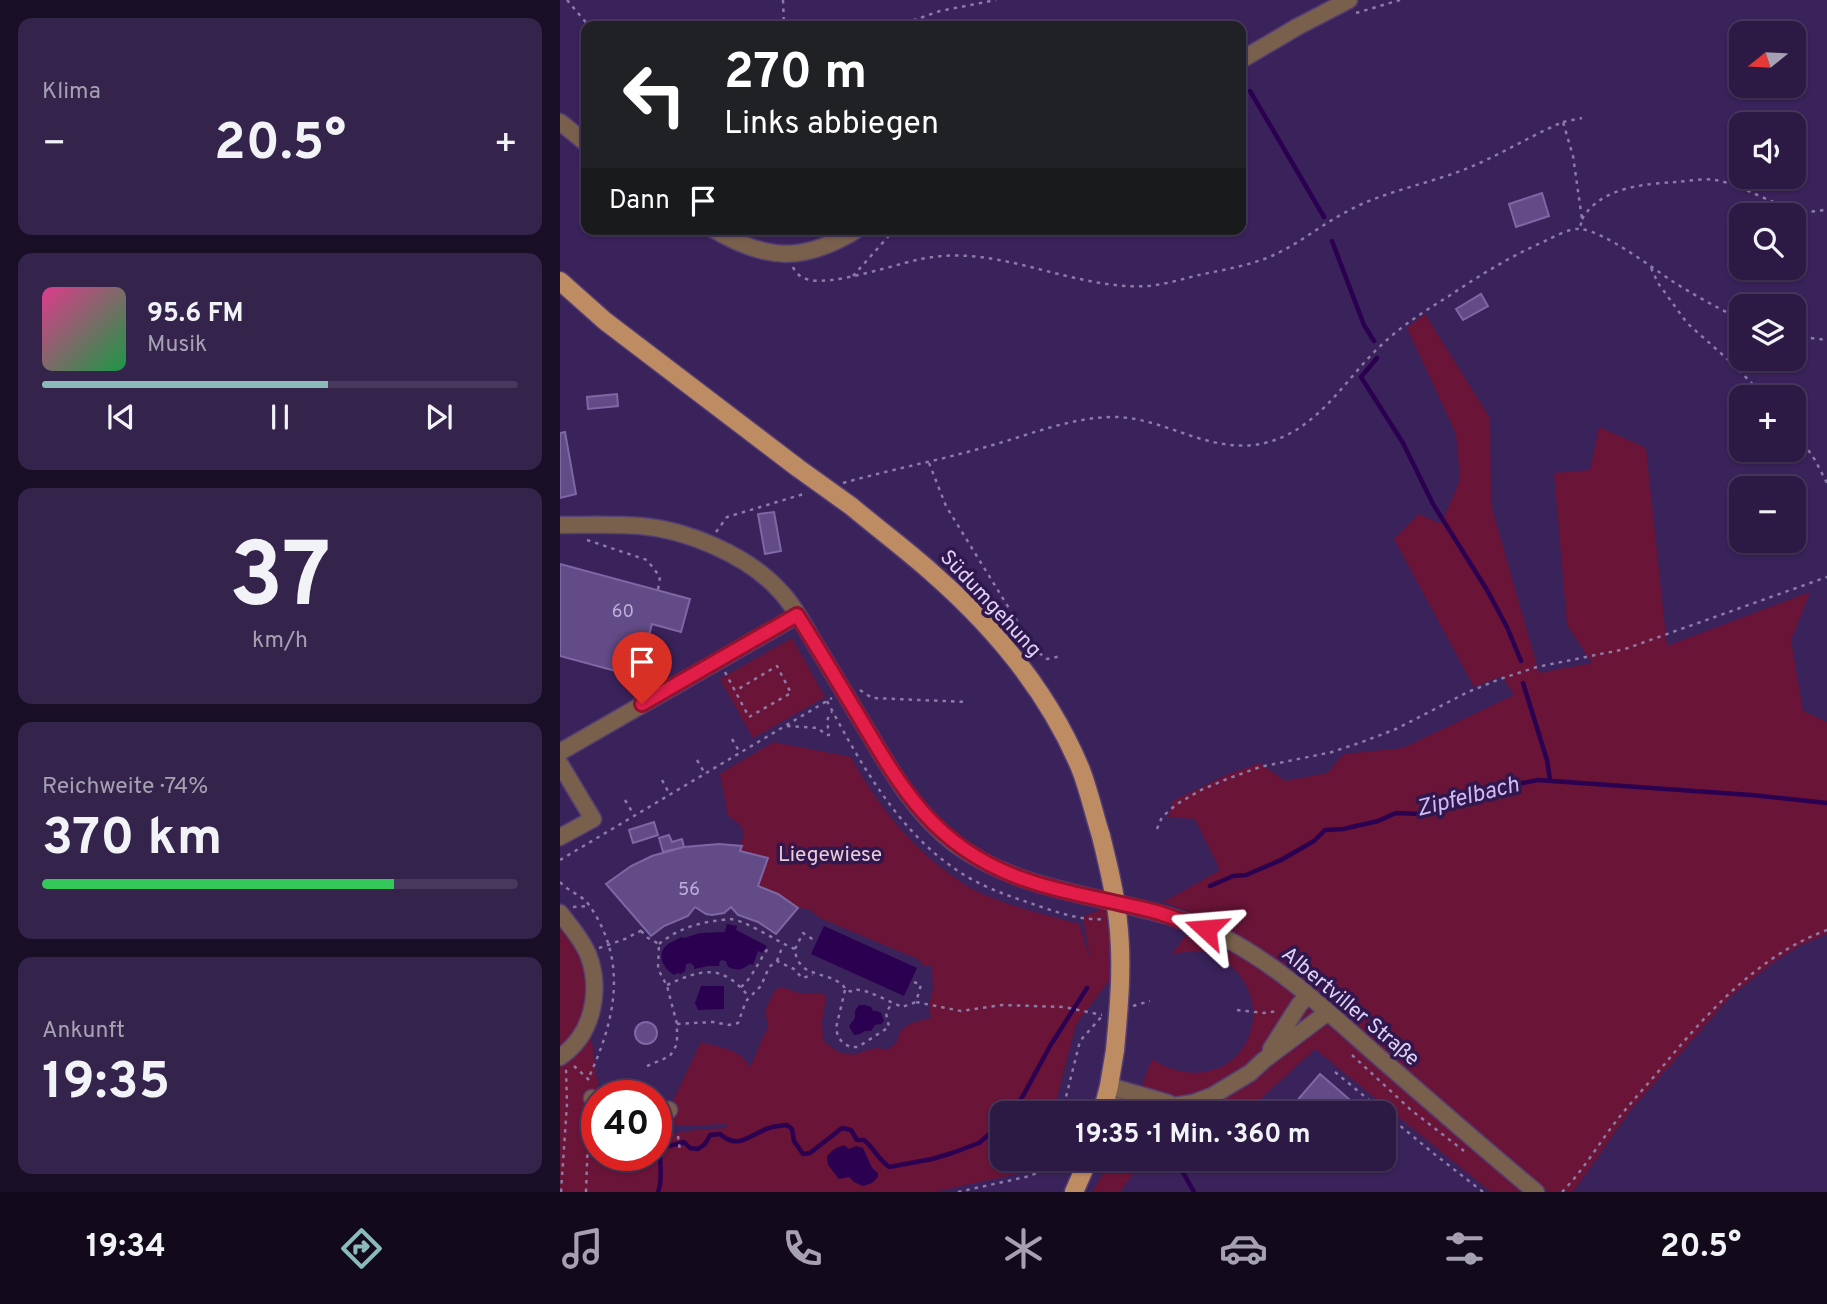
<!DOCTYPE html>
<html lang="de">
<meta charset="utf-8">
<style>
body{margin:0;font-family:Overpass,sans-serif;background:#34234b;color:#f1f3f6;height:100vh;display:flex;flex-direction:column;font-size:26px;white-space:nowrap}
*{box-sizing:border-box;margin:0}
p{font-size:23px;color:#a6a1b2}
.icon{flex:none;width:38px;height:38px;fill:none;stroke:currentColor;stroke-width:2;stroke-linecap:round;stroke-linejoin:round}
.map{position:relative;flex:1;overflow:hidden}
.sheet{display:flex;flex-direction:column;gap:18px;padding:18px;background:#180e25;width:560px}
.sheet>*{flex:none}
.top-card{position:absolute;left:21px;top:21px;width:665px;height:214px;border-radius:14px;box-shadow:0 2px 5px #0004,0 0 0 2px #48385d;background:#202124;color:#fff;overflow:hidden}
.needle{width:46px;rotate:252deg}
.controls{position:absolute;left:1169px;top:21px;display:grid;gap:14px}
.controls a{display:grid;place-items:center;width:77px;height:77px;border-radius:14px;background:#2c1a44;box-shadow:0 2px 5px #0004,0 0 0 2px #48385d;font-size:35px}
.speed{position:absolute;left:21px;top:1080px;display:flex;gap:14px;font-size:35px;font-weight:700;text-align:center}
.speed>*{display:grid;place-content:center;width:91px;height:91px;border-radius:50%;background:#2c1a44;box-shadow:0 2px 5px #0004,0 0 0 2px #48385d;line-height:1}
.speed .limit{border:10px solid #d22;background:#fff;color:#111}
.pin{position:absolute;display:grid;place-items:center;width:60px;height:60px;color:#fff;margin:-72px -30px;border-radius:50% 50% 50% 0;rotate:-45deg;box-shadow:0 0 7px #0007}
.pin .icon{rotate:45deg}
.me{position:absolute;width:77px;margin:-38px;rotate:289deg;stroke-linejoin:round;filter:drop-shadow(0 0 5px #0008)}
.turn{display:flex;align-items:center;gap:24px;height:147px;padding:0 28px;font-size:32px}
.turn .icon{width:91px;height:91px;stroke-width:2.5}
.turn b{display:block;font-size:49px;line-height:60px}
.then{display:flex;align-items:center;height:66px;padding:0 28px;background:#0003;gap:14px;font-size:26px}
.big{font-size:52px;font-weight:700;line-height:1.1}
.sheet .widget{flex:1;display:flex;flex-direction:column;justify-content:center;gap:10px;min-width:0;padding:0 24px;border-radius:14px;background:#34234b}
.sheet .dial{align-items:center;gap:0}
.dial b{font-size:91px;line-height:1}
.song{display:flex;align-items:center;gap:21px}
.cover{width:84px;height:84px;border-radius:10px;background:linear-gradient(135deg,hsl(330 70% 55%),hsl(140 70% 35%))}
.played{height:7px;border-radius:4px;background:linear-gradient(90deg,#8bbbb9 60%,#48385d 60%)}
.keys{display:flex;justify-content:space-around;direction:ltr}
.heat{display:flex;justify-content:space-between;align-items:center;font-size:38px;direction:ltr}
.charge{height:10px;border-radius:5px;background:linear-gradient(90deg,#34c759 74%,#48385d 0)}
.trip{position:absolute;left:430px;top:1101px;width:406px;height:70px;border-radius:14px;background:#2c1a44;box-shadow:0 2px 5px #0004,0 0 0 2px #48385d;font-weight:700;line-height:70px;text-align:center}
.dock{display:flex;height:112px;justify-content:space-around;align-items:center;background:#120a1b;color:#a6a1b2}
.dock .icon{width:49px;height:49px}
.dock .current{color:#8bbbb9}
.dock b{font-size:32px;color:#f1f3f6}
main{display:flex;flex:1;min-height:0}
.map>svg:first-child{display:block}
.green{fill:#6a1438;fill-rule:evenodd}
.water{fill:#2b0051}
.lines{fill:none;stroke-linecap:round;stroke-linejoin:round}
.stream{stroke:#2b0051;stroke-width:4.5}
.building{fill:#624b87;stroke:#7e67a5;stroke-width:2}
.minor-casing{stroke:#543e73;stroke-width:19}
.major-casing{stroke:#543e73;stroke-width:21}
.path{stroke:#8c7aa7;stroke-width:2.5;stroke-dasharray:3.5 5;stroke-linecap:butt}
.minor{stroke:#78604c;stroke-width:16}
.major{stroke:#be8c63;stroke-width:18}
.major-bridge-casing{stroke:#543e73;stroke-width:21;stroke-linecap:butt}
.major-bridge{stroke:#be8c63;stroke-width:18}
.route-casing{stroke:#92132f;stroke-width:18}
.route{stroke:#e11d48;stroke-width:12}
.labels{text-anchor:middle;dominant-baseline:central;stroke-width:7;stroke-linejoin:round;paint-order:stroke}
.number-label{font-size:18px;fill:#beb0d9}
.street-label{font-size:21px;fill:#ddd2f4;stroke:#30184f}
.park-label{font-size:21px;fill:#eccbd3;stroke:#30184f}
.water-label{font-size:23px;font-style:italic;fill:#cebbf1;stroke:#30184f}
</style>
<main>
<section class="sheet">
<div class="widget"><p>Klima</p>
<div class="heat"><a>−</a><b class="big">20.5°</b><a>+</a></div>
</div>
<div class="widget">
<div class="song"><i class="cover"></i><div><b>95.6 FM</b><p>Musik</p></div></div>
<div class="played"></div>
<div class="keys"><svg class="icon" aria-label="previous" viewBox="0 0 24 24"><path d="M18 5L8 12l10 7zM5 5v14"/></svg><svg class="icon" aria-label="pause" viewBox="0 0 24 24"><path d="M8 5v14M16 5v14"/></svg><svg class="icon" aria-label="next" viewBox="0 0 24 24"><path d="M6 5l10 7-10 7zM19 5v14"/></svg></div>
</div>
<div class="widget dial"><b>37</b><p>km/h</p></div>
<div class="widget"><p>Reichweite · 74%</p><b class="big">370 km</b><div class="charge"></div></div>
<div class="widget"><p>Ankunft</p><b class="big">19:35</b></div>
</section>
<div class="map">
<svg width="1267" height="1192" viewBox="0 0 1267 1192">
<rect width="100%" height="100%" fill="#3a225a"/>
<path class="green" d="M865,314l65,104 1,87 48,168 53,-10 -25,-38 -13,-152 36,-3 9,-43 47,21 21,198 143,-54 -19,48 12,71 24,11v212l-26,11 -27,17 -44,35 -100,114 -57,81h-82l-176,-143 -70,64h-114l21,-54c38,26 89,15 100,-33 7,-33 -16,-67 -49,-74 -11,-2 -21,0 -32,3l29,-38 -38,-16 7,-2 51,-29 -25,-51 -27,-2 5,-16 53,-26 34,-12 25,18 42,-8 17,-19 59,-6 111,-53 -12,-19 -28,11 -80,-148 25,-25 22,10 19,-44 -4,-46 -49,-106z
M232,638l33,59 -72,41 -33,-59z
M213,742l78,15c25,47 60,90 104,121 5,3 11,8 17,11 34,17 71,25 107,35l11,35 -7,-42 23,-10 4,28 1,43 -35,46 -23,89h-50v45l38,1 -3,6 -16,8 -88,19h-374v-269l15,20 8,16 5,25 -2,14 11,82v75h41l1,15 4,-15h13l1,-19 39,-6 30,-2 1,-4 -50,2 -11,-11 35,-73c17,5 43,8 49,26l18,-42 -3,-15 9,-20 7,-4 18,6 25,1 2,4 -4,23 1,19c10,10 22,18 36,13 11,-3 16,-7 28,-3l10,-8c4,-20 17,-19 34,-24l-2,-13 4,-16 -1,-23h-9l-3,-6 -100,-42 -11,-9 -11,-1 -20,-14 -20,-8 -18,-35 4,-19 -6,-9 -10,-7 -8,-42zM296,1146l7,2 9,20 6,5 -24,9 -5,-5 -10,2 -10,-13 20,-17z
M552,1159h31l-23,33h-28z"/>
<path class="water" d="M167,924l10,2 -1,4 31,16 -5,7 -4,-2 -5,14 -3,-1c-8,6 -12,7 -22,3l-2,-6 -4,-1 -2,1 -1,5h-11l-14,3v-3l-3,-3 -5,1 -1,7 -4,3 -4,-1 -3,2c-10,-6 -18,-19 -8,-29 4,-4 11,-6 15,-9l3,1 16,-5 25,-1z
M264,926l93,42 -13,28 -93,-42z
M141,986h23v23l-26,1 -3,-7z
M299,1005h6l6,2 2,4h4l4,2 3,8 -3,3 -6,1 -4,6h-6l-5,3 -6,1 -5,-9 6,-8v-7z
M284,1145l5,4 7,-3 7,2 9,20 6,5v4l-6,6 -9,3 -9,-4 -5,-5 -10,2 -11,-14 -1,-9 7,-7z"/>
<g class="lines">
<path class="stream" d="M690,91l74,126
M772,241l32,84 10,16
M817,358l-16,19 42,66 30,61 54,86 20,37 14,34
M963,683l24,77 3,20
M650,886l23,-10 13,-1 35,-15 33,-19 11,-11 18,-1 35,-8 18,-8 25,1 27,-13 30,-9 60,-12 213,15 76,8
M452,1113l12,-19 26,-48 37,-58
M615,1158l19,34
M98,1192c6,-15 0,-29 3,-44l23,-6 6,6 8,1 7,-5 5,-9 10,-1c19,17 30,0 49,-6 5,-2 12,-2 18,-3l5,4 2,12 9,13 7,-1 32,-25 9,2 6,10h7c10,8 13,18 25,27l43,-8 20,-6 27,-10 15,-13 9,-3"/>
</g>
<path class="building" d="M982,193l7,23 -33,11 -7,-23z
M921,294l7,12 -25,14 -7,-11z
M57,394l1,12 -30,3 -1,-12z
M5,432l11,62 -16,4v-65z
M214,512l7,39 -16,3 -7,-40z
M0,564l130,35 -9,33 -29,-8 -14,53 -78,-21z
M94,822l4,13 -25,8 -4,-13z
M109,835l3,7 10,-3 2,8 -21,5 -4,-14z
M159,844l23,2 -2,5 28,7 -10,28 20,8 20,14 -22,26 -18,-12 -20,-7 -7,-8 -7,6 -12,2 -6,-1 -11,-7 -7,9 -24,10 -13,10 -45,-52 25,-18 21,-10 32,-9z
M75 1033a11 11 0 1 1 22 0a11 11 0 1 1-22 0Z
M760,1074l29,25 -12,14h-32l-10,-10z"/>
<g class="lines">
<g class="minor-casing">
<path id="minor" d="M681,60l56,-33 52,-27
M0,122l26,21
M153,229c53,32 91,34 145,0
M0,525c27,0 54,-1 81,1 46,4 106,29 138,64 16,16 26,38 38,57 18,30 36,60 54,90 23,39 47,79 84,107 79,58 183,50 268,93 60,31 108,78 157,121 52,45 103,90 156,134
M0,752l238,-137
M0,764l33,55 -33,18
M0,913c10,13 21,25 28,41 14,36 5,81 -28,103
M711,1049l28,-44 9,-10
M549,1086l59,17
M32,1098l5,5
M545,1103l23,5 19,2 46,-7 19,-7 38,-23 14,-13 64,-48
M96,1113l6,-4 7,1"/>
</g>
<g class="major-casing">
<path id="major" d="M0,281l45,40 193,147
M291,506c26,22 53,42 79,65 62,54 119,121 151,199 8,21 13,44 20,66
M542,1113l7,-27 6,-36
M514,1192l15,-34"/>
</g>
<path class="path" d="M7,0l22,26
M223,0l1,26
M796,13l44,-13
M337,26l43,-15 56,-11
M1003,122l19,-4
M1022,219c19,-32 62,-35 95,-37 12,-1 26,-4 38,-2 35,5 76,41 112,29
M233,267c2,5 6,9 11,11 23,12 100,-18 129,-21 71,-10 142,33 214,29 17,-1 35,-7 52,-11 27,-6 56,-10 81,-23 24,-12 44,-29 68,-41 36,-20 81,-27 120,-43 32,-13 62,-32 95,-46l10,34 9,63 -2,9
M1091,268l7,15 29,40 47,42 31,32
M293,276l42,-47
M1234,336l33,4
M1234,429l21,31 12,23
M369,463l17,43 88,143 13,10 14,-3
M283,483c46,-13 93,-22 139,-35 42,-11 85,-30 129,-31 54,-1 98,39 154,26 57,-14 82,-69 123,-104 19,-17 40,-30 61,-43 31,-21 62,-40 96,-55 11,-5 24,-13 35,-12 24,2 71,38 92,52 22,14 45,27 69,38
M156,532l11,-15 80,-24
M27,540l60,20 13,17 -2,13
M165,672l24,45 42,-24 -14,-27 -42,25
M300,690l12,8 96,4
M267,701c38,71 82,150 158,185 15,7 30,12 45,17 23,8 50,18 74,16
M227,726l31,2 8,7h3c-1,-9 -4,-17 3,-23
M172,739l7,12
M137,760l7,12
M102,780l7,13
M65,800l9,15
M597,829l5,-12 15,-13 24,-14 26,-11 33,-12 72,-15 30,-10 34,-13 72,-37 32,-13 37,-12 88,-18 202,-72
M0,860l272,-162
M0,882c10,11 21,12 29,23 40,57 26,116 -1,174
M13,907l16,-1
M81,931l7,7 11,6 -1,25 9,17 10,38v20l-7,12 -25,11
M99,944c16,-13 34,-20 55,-23 5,0 11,-2 16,-2 18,2 47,23 65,30 2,29 31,22 46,35 6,4 1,5 8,7 10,2 1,-2 11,-1 10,1 32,13 42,17l14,-5
M39,948l26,-9 19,-10
M235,949l8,-16 11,7
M217,961l6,-16
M354,982l7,3 -5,17 45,9 41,-6 62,2 38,8
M107,985c35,-16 55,-22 82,12
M181,987c13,-11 18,-28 29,-41
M285,990l-9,38 2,9 5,6 7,4h8l31,-20 -3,-14 6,-10
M573,1006l17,-5
M677,1010l27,3 15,-2
M117,1024l36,-2 16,3 9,-2 8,-22 15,-15 8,-19 8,-6 17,8 8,9 11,-3
M792,1055l59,55 53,41
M14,1066l14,13 2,5
M775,1072l98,81 50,39
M502,1113l18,-72 23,-26
M118,1136l2,15
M1,1192l6,-88 -1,-35
M26,1192l2,-57 3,-20
M398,1192l72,-16 13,-6 6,-12
M1002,1192c21,-21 37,-49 55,-72 15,-19 31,-36 46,-54 45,-54 96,-111 164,-136"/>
<use href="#minor" class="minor"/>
<use href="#major" class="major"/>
<g class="major-bridge-casing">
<path id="major-bridge" d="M238,468l53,38
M541,836c7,28 14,56 17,85 5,43 1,86 -3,129"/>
</g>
<use href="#major-bridge" class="major-bridge"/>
</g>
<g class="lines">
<g class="route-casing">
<path id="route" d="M82,704l155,-89c21,33 41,67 61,100 43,73 75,129 157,161 47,18 97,24 145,37 15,5 30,11 46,16"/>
</g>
<use href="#route" class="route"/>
</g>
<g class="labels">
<g class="number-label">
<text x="63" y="612">60</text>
<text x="129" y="890">56</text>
</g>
<g class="street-label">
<text transform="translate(430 604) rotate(47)">Südumgehung</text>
<text transform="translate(790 1007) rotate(40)">Albertviller Straße</text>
</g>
<g class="park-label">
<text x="270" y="855">Liegewiese</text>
</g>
<g class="water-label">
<text transform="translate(908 798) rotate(-14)">Zipfelbach</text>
</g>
</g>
</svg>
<div class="controls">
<a><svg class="needle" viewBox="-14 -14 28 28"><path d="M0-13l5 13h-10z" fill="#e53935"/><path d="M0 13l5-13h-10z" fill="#a6a1b2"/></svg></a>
<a><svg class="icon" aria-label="sound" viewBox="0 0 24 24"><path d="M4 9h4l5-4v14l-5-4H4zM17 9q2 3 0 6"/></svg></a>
<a><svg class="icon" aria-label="search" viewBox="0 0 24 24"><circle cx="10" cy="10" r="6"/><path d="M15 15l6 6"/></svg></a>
<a><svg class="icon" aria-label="layers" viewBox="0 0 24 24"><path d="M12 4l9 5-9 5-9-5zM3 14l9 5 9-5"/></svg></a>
<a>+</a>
<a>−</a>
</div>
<div class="speed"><div class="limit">40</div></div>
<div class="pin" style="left:82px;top:704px;background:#d93025"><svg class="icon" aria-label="arrive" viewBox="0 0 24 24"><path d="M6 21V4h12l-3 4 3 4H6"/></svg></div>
<svg class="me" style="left:646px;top:929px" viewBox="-20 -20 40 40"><path d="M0-17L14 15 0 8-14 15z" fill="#e11d48" stroke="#fff" stroke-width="4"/></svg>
<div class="trip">19:35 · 1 Min. · 360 m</div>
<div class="top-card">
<div class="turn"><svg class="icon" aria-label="left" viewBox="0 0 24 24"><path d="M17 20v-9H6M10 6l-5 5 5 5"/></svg><div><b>270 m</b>Links abbiegen</div></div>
<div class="then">Dann<svg class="icon" aria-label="arrive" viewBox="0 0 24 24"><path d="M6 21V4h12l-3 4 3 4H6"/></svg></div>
</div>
</div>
</main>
<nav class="dock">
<b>19:34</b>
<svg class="icon current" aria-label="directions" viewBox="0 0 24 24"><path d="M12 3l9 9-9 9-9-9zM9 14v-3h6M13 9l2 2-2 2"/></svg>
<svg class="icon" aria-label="music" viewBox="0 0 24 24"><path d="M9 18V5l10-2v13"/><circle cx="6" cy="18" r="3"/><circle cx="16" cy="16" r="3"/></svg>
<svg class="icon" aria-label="phone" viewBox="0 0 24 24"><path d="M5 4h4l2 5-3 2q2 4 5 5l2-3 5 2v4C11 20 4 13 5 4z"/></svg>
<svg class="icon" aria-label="climate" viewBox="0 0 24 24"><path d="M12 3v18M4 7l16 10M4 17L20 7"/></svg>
<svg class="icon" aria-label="car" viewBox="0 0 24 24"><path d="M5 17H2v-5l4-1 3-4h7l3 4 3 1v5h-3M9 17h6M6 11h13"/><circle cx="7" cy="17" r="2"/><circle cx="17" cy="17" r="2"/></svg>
<svg class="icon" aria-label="filters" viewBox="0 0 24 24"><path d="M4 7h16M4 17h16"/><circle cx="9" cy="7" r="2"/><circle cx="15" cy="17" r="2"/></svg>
<b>20.5°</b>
</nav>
